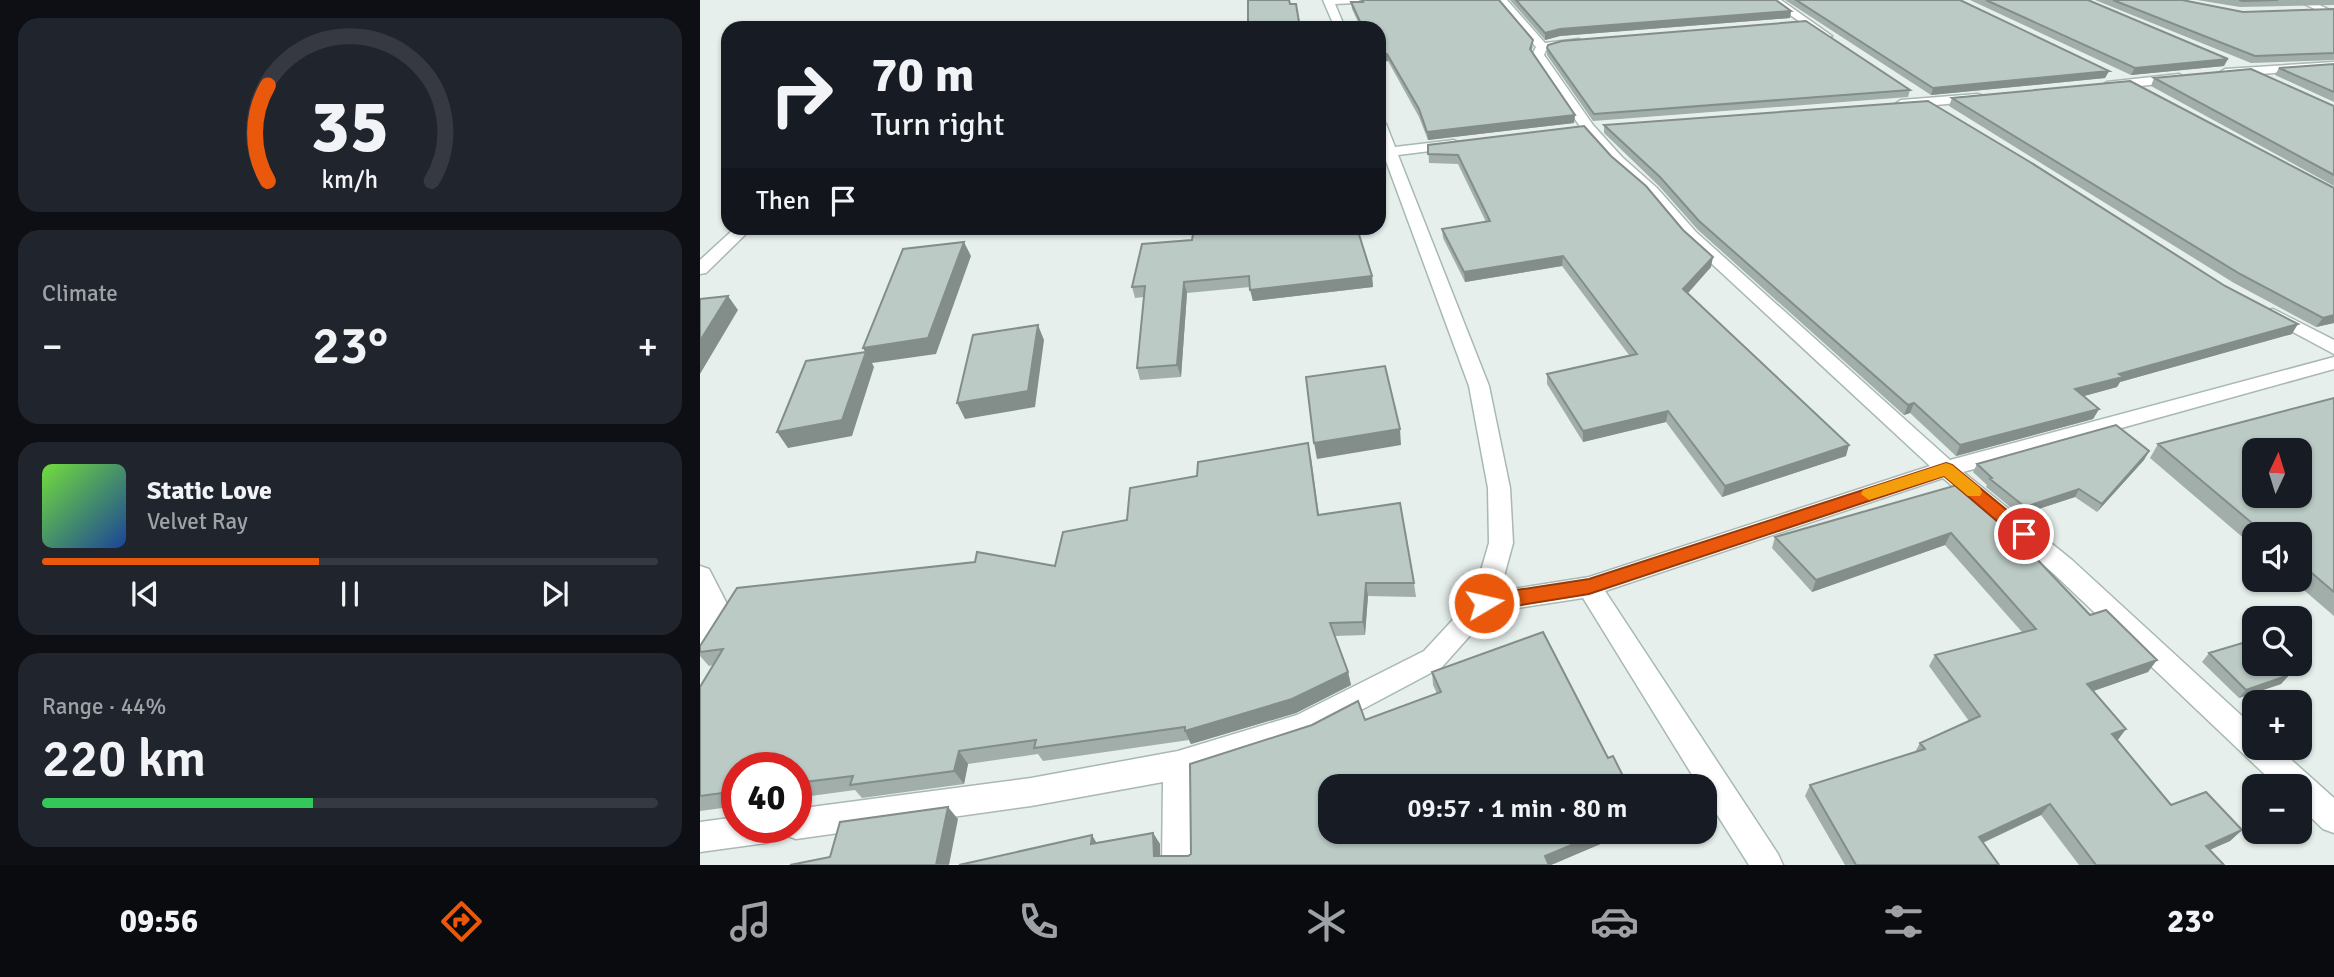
<!DOCTYPE html>
<meta charset="utf-8">
<style>
body{margin:0;font-family:Signika,sans-serif;background:#20242c;color:#f1f3f6;height:100vh;display:flex;flex-direction:column;font-size:26px;white-space:nowrap}
*{box-sizing:border-box;margin:0}
p{font-size:23px;color:#9ea1a6}
.icon{flex:none;width:38px;height:38px;fill:none;stroke:currentColor;stroke-width:2;stroke-linecap:round;stroke-linejoin:round}
.map{position:relative;flex:1;overflow:hidden}
.panel{display:flex;flex-direction:column;gap:18px;padding:18px;background:#0d0f14;width:700px}
.panel>*{flex:none}
.hud{position:absolute;left:21px;top:21px;width:665px;height:214px;border-radius:21px;box-shadow:0 2px 5px #0004;background:#171b24;color:#f1f3f6;overflow:hidden}
.needle{width:46px;rotate:4deg}
.buttons{position:absolute;left:1542px;top:438px;display:grid;gap:14px}
.buttons a{display:grid;place-items:center;width:70px;height:70px;border-radius:14px;background:#171b24;box-shadow:0 2px 5px #0004;font-size:35px}
.speed{position:absolute;left:21px;top:752px;display:flex;gap:14px;font-size:35px;font-weight:700;text-align:center}
.speed>*{display:grid;place-content:center;width:91px;height:91px;border-radius:50%;background:#171b24;box-shadow:0 2px 5px #0004;line-height:1}
.speed .limit{border:10px solid #d22;background:#fff;color:#111}
.pin{position:absolute;display:grid;place-items:center;width:60px;height:60px;color:#fff;margin:-30px;border:4px solid #fff;border-radius:50%;box-shadow:0 2px 7px #0007}
.me{position:absolute;width:77px;margin:-38px;rotate:81deg;stroke-linejoin:round;filter:drop-shadow(0 0 5px #0008)}
.turn{display:flex;align-items:center;gap:24px;height:147px;padding:0 35px;font-size:32px}
.turn .icon{width:91px;height:91px;stroke-width:2.5}
.turn b{display:block;font-size:49px;line-height:60px}
.then{display:flex;align-items:center;height:66px;padding:0 35px;background:#0003;gap:14px;font-size:26px}
.big{font-size:52px;font-weight:600;line-height:1.1}
.panel .widget{flex:1;display:flex;flex-direction:column;justify-content:center;gap:10px;min-width:0;padding:0 24px;border-radius:21px;background:#20242c}
.panel .dial{align-items:center;gap:0}
.dial svg{height:182px;overflow:visible;fill:none;stroke:#363941;stroke-width:7;stroke-linecap:round;text-anchor:middle}
.dial text{fill:#f1f3f6;stroke:none}
.song{display:flex;align-items:center;gap:21px}
.cover{width:84px;height:84px;border-radius:10px;background:linear-gradient(135deg,hsl(100 70% 55%),hsl(220 70% 35%))}
.played{height:7px;border-radius:4px;background:linear-gradient(90deg,#ea580c 45%,#363941 45%)}
.keys{display:flex;justify-content:space-around;direction:ltr}
.heat{display:flex;justify-content:space-between;align-items:center;font-size:38px;direction:ltr}
.charge{height:10px;border-radius:5px;background:linear-gradient(90deg,#34c759 44%,#363941 0)}
.trip{position:absolute;left:618px;top:774px;width:399px;height:70px;border-radius:21px;background:#171b24;box-shadow:0 2px 5px #0004;font-weight:600;line-height:70px;text-align:center}
.menu{display:flex;height:112px;justify-content:space-around;align-items:center;background:#090b0e;color:#9ea1a6}
.menu .icon{width:49px;height:49px}
.menu .current{color:#ea580c}
.menu b{font-size:32px;color:#f1f3f6}
main{display:flex;flex:1;min-height:0}
.map>svg:first-child{display:block}
.lines{fill:none;stroke-linecap:round;stroke-linejoin:round}
.minor-casing{stroke:#a8b8b2;stroke-width:3}
.minor{fill:#fff;fill-rule:evenodd}
.wall{fill:#a1aea9}
.shaded-wall{fill:#838d89}
.building{fill:#bbcac4;stroke:#838d89;stroke-width:2;fill-rule:evenodd}
.route{fill:#ea580c;stroke:#983908;stroke-width:2}
.slow{fill:#f59e0b}
</style>
<main>
<section class="panel">
<div class="widget dial"><svg viewBox="0 0 100 80">
<path d="M14 69A42 42 0 1 1 86 69"/>
<path d="M14 69A42 42 0 0 1 14 27" stroke="#ea580c"/>
<text x="50" y="56" font-size="32" font-weight="700">35</text>
<text x="50" y="72" font-size="11">km/h</text>
</svg></div>
<div class="widget"><p>Climate</p>
<div class="heat"><a>−</a><b class="big">23°</b><a>+</a></div>
</div>
<div class="widget">
<div class="song"><i class="cover"></i><div><b>Static Love</b><p>Velvet Ray</p></div></div>
<div class="played"></div>
<div class="keys"><svg class="icon" aria-label="previous" viewBox="0 0 24 24"><path d="M18 5L8 12l10 7zM5 5v14"/></svg><svg class="icon" aria-label="pause" viewBox="0 0 24 24"><path d="M8 5v14M16 5v14"/></svg><svg class="icon" aria-label="next" viewBox="0 0 24 24"><path d="M6 5l10 7-10 7zM19 5v14"/></svg></div>
</div>
<div class="widget"><p>Range · 44%</p><b class="big">220 km</b><div class="charge"></div></div>
</section>
<div class="map">
<svg width="1634" height="865" viewBox="0 0 1634 865">
<rect width="100%" height="100%" fill="#e6efeb"/>
<g class="lines">
<g class="minor-casing">
<path id="minor" d="M623,0h37l-5,3 -20,1 10,24h-10z
M797,0h10l38,43 34,-4v4l-33,7 -2,5 49,70 29,32 35,31 39,44 254,228 384,-103v12l-371,103 109,88 182,167v20h23l57,51v35l-11,-4 -23,-22v-21h-23l-223,-212 -111,-96 -338,113 173,263 5,11h-34l-45,-71v-8h-5l-116,-188 -92,14 -49,55 -128,68 -121,39 1,91h-32l1,-83 -132,24 -235,33 -11,-4 -3,-7h14v-19l235,-31 147,-27 119,-36 127,-64 49,-53 16,-55 -1,-55 -19,-102 -90,-244v-22l7,4 9,23 59,-7 7,4 -7,4 -56,7 91,231 21,102 3,55 -13,48 89,-14 341,-111 -246,-228 -37,-44 -35,-31 -29,-32 -51,-76 4,-8z
M1069,0h12l51,36 -9,2z
M1596,0h13l23,11 -9,2z
M1634,62v6l-109,9 -6,-4 6,-4z
M1479,74l6,4 -2,3 -76,9 -6,-4 6,-4z
M1277,94l4,1v6l-80,7 -6,-4 6,-4z
M35,228h17l-46,45 -6,1v-14z
M1573,309l61,31v14l-67,-36 -3,-4 3,-4z
M0,566l9,3 18,35 -18,39 -9,3z
M37,817v11h45l-5,11 -11,4 -66,9v-30z"/>
</g>
<use href="#minor" class="minor"/>
</g>
<path class="wall" d="M661,0h138l34,47 -2,5 44,63 -1,8 -146,17 -9,-23 -31,-56 -9,1v-34h-18l-9,-19 -1,-7h11z
M810,0h266l15,11 -1,7 -230,18 -15,4z
M1085,0h175l149,71 -4,7 -174,17z
M1270,0h118l136,66 -93,9z
M1395,0h87l61,12 91,-3v51l-83,3z
M1497,0h137v5l-94,2z
M847,48l363,42 -2,7 -315,24 -46,-66z
M1634,64v38l-59,-27 4,-7z
M1454,78l180,28v80l-183,-100z
M1252,98l382,225 -18,4 -82,-44 -285,-177z
M904,125l688,209 -172,48 -3,5 -34,9 16,13 -6,10 -137,37 -46,-43 -6,2 -206,-185 -39,-44 -55,-53z
M884,126l127,141 -24,26 159,163 -124,41 -56,-75 -83,20 -36,-58v-10l82,-19 -67,-89 -97,16 -22,-44 -1,-9 44,-7 -28,-58 -29,-1 -1,-18z
M492,240l180,36 1,11 -120,14 -3,-14 -63,6 -6,84 -41,3 -3,-12 7,-71 -9,1 -3,-11z
M1634,398v218l-43,-37h9v-45h-46v13l-104,-89 8,-14z
M1449,451l-5,9 -47,52 -22,-15 -55,18 -34,-28 1,-2 -14,-13 4,-8z
M611,457l8,58 95,68 2,14 -48,-1 -3,39 -30,1 13,36 3,13 -55,28 -105,31 -2,-4 -146,21 -5,-7 -70,10 -4,20 -102,14 -7,-8 -59,8v-30h-59v38l-37,5v-124l13,-22 -4,1 -9,-10v-10l355,-80 72,-46z
M1296,516l94,99 58,57 -55,19 33,38 -9,11 54,65 71,25 -12,11 -20,9 14,15h-145l-38,-50 -58,28 16,22h-154l-40,-69 5,-11 105,-33 5,-9 49,-22 -40,-55 6,-11 87,-23 -77,-87 -133,47 -40,-44 3,-11z
M1509,653l80,22 -8,9 -42,14 -37,-36z
M732,672l199,159 -80,34h-592l194,-32 7,11v12h28l177,-136 72,-26 -4,-9z"/>
<path class="shaded-wall" d="M1091,11l-1,7 -230,18 -15,4v-7l15,-4z
M679,54h8l1,7 -9,1z
M1528,59l-4,7 -93,9 4,-7z
M1409,71l-4,7 -174,17 2,-7z
M875,115l-1,8 -146,17 -1,-8z
M264,242l7,14 -35,98 -64,9 2,4 -22,69 -64,12 -11,-16 88,-80 -2,-4z
M863,256l-1,10 -97,16 -1,-10z
M1013,257l-2,10 -29,33 1,-11z
M672,276l1,11 -120,14 -3,-11z
M484,282l3,11 -6,84 -4,-12z
M28,296l10,14 -38,64v-33z
M1634,315v8l-18,4 7,-9z
M1598,324l-6,10 -172,48 -3,5 -47,13 5,-11 44,-15z
M338,325l6,15 -9,67 -70,12 -8,-16z
M1214,403l-4,10 -6,2 4,-10z
M1399,409l-6,10 -137,37 4,-11z
M968,411l-2,11 -83,20v-11z
M700,429l1,16 -84,14 -3,-16z
M1149,445l-3,11 -124,41 3,-11z
M1449,451l-5,9 -47,52 5,-8z
M1379,489l-4,8 -55,18 5,-8z
M1251,533l-6,12 -133,47 4,-12z
M666,583l2,13 -3,39 -2,-13z
M1457,660l-9,12 -69,24 8,-12z
M648,672l3,13 -55,28 -105,31 -6,-13z
M1589,675l-8,9 -42,14 7,-8z
M1426,729l-9,12 -5,-7z
M259,751l9,13 -4,20 -10,-13z
M1350,804l-9,11 -70,33 8,-11z
M248,807l10,12 -9,46h-13z
M1542,830l-12,11 -35,15 11,-10z
M905,831h26l-80,34h-6v-9z
M453,833l7,11v21l-6,-9z
M392,835l7,12 -8,-3z"/>
<path class="building" d="M548,0h41l1,4h6l4,24h-52z
M662,0h137l34,40 -3,9 45,66 -148,17 -8,-23 -32,-55h-8v-26h-16l-12,-26h12z
M816,0h260l15,11 -231,18 -15,4z
M1096,0h164l149,71 -176,17z
M1286,0h102l140,59 -93,9z
M1413,0h69l61,12 91,-3v44l-79,3z
M1539,0h39l-35,1z
M1106,21l104,69 -316,24 -47,-66 1,-3 14,-4z
M1634,64v28l-55,-24z
M1551,69l83,37v69l-180,-97z
M1430,81l204,107v127l-11,3 -83,-44 -288,-176z
M1228,101l102,61 195,124 73,38 -179,50 4,3 -48,12 24,20 -139,36 -46,-42 -6,2 -209,-184 -39,-44 -56,-52z
M884,126l27,30 35,30 37,44 30,27 -30,32 166,156 -124,41 -57,-75 -85,20 -36,-57 90,-20 -74,-98 -99,16 -22,-43 48,-8 -32,-66 -30,-1v-9z
M494,228h163l15,48 -122,14 -1,-14 -65,6 -7,83 -40,3 8,-82 -13,1 10,-43 50,-4z
M264,242l-36,96 -65,10 40,-99z
M28,296l-28,45v-42z
M338,325l-10,66 -71,12 16,-68z
M166,352l-24,68 -65,12 29,-71z
M685,366l15,63 -86,14 -8,-66z
M1634,398v194l-34,-29v-29h-35l-107,-90zM1554,450h46v45h-46z
M1416,425l33,26 -47,53 -23,-15 -54,18 -35,-28 2,-1 -15,-14z
M608,443l10,72 82,-12 14,80h-48l-3,39 -33,1 18,49 -56,27 -107,32v-4l-151,21 2,-8 -77,11 -5,20 -104,14 3,-9 -57,7v-15h-59v23l-37,5v-109l23,-38 -23,3v-6l37,-58 238,-26 2,-10 78,14 8,-34 64,-12 3,-32 67,-12 1,-14z
M1264,483l34,29 -4,2 96,101 16,-5 51,50 -70,24 39,45 -14,5 59,71 35,-13 36,38 -36,16 18,19h-128l-46,-61 -71,33 20,28h-143l-46,-80 115,-36 -5,-6 60,-27 -45,-61 101,-26 -85,-96 -135,47 -41,-43z
M843,632l65,126 5,-2 15,30h-298v45h275l-60,25 4,9h-590l133,-30 -1,9 62,-11 1,23h34l3,-2 -1,-90 122,-39 46,-24 7,19 76,-28 -9,-20z
M1549,641l5,4v18h21l14,12 -43,15 -37,-37z
M248,807l-12,58h-146l40,-8 10,-35z"/>
<path class="route" d="M1246,463l6,2 78,64 3,5 -3,5h-12l-74,-63 -355,118 -105,17 -7,-3 -3,-5 3,-5 7,-3 105,-16z"/>
<path class="slow" d="M1246,463l6,2 28,23 2,4 -2,4h-12l-24,-20 -75,24 -8,-6 2,-4z"/>
</svg>
<div class="buttons">
<a><svg class="needle" viewBox="-14 -14 28 28"><path d="M0-13l5 13h-10z" fill="#e53935"/><path d="M0 13l5-13h-10z" fill="#9ea1a6"/></svg></a>
<a><svg class="icon" aria-label="sound" viewBox="0 0 24 24"><path d="M4 9h4l5-4v14l-5-4H4zM17 9q2 3 0 6"/></svg></a>
<a><svg class="icon" aria-label="search" viewBox="0 0 24 24"><circle cx="10" cy="10" r="6"/><path d="M15 15l6 6"/></svg></a>
<a>+</a>
<a>−</a>
</div>
<div class="speed"><div class="limit">40</div></div>
<div class="pin" style="left:1324px;top:534px;background:#d93025"><svg class="icon" aria-label="arrive" viewBox="0 0 24 24"><path d="M6 21V4h12l-3 4 3 4H6"/></svg></div>
<svg class="me" style="left:784px;top:603px" viewBox="-20 -20 40 40"><circle r="17" fill="#ea580c" stroke="#fff" stroke-width="3"/><path d="M0-11L8 9 0 5-8 9z" fill="#fff"/></svg>
<div class="trip">09:57 · 1 min · 80 m</div>
<div class="hud">
<div class="turn"><svg class="icon" aria-label="right" viewBox="0 0 24 24"><path d="M7 20v-9h11M14 6l5 5-5 5"/></svg><div><b>70 m</b>Turn right</div></div>
<div class="then">Then<svg class="icon" aria-label="arrive" viewBox="0 0 24 24"><path d="M6 21V4h12l-3 4 3 4H6"/></svg></div>
</div>
</div>
</main>
<nav class="menu">
<b>09:56</b>
<svg class="icon current" aria-label="directions" viewBox="0 0 24 24"><path d="M12 3l9 9-9 9-9-9zM9 14v-3h6M13 9l2 2-2 2"/></svg>
<svg class="icon" aria-label="music" viewBox="0 0 24 24"><path d="M9 18V5l10-2v13"/><circle cx="6" cy="18" r="3"/><circle cx="16" cy="16" r="3"/></svg>
<svg class="icon" aria-label="phone" viewBox="0 0 24 24"><path d="M5 4h4l2 5-3 2q2 4 5 5l2-3 5 2v4C11 20 4 13 5 4z"/></svg>
<svg class="icon" aria-label="climate" viewBox="0 0 24 24"><path d="M12 3v18M4 7l16 10M4 17L20 7"/></svg>
<svg class="icon" aria-label="car" viewBox="0 0 24 24"><path d="M5 17H2v-5l4-1 3-4h7l3 4 3 1v5h-3M9 17h6M6 11h13"/><circle cx="7" cy="17" r="2"/><circle cx="17" cy="17" r="2"/></svg>
<svg class="icon" aria-label="filters" viewBox="0 0 24 24"><path d="M4 7h16M4 17h16"/><circle cx="9" cy="7" r="2"/><circle cx="15" cy="17" r="2"/></svg>
<b>23°</b>
</nav>
